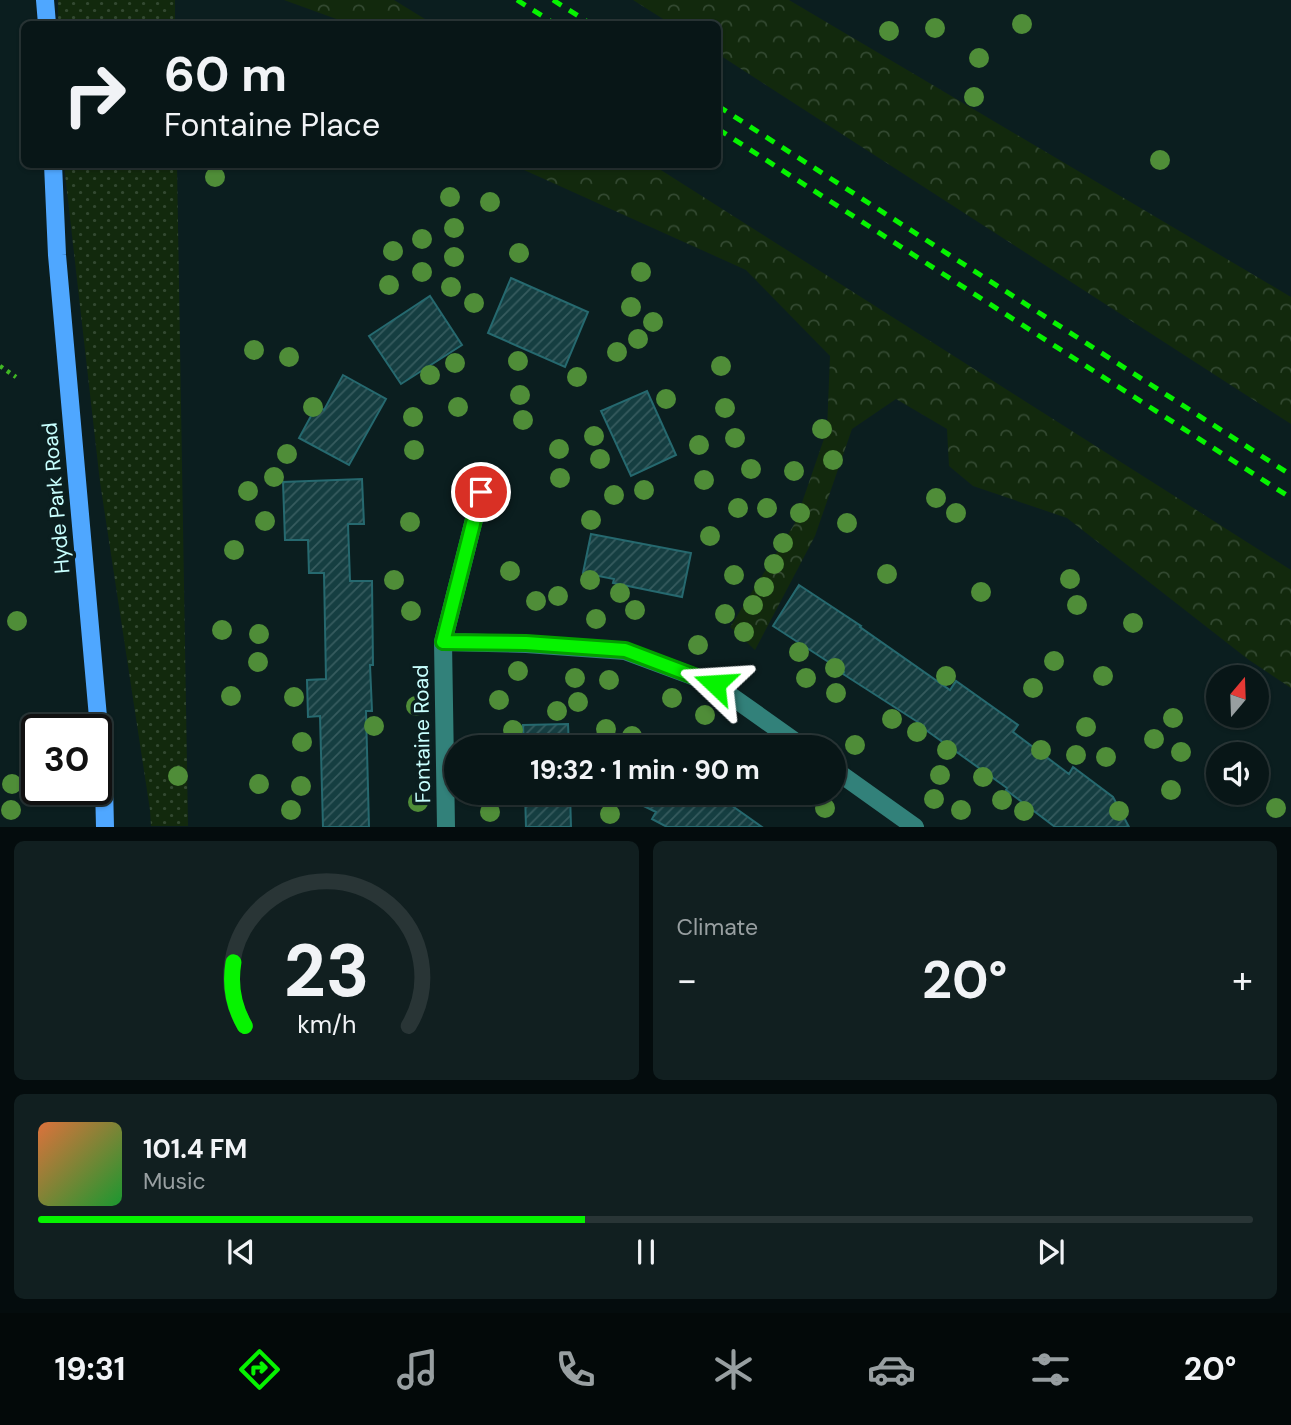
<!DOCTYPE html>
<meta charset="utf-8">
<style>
body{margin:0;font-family:"DM Sans",sans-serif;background:#111f20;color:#f1f3f6;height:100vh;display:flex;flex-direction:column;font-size:26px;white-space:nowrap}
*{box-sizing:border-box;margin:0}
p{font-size:23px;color:#989fa1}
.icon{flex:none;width:38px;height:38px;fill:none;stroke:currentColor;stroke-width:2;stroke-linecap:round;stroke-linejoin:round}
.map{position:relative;height:827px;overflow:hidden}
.sheet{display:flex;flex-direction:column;gap:14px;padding:14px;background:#040c0d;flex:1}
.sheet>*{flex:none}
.banner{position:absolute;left:21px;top:21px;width:700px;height:147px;border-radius:10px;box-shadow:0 2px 5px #0004,0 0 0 2px #293536;background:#081617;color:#f1f3f6;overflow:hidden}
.needle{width:46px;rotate:19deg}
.buttons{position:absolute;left:1206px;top:665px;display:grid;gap:14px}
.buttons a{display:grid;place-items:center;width:63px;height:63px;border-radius:50%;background:#081617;box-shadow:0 2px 5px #0004,0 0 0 2px #293536;font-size:35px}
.speed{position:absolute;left:21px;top:714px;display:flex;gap:14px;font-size:35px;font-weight:700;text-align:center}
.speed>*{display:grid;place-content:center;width:91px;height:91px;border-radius:50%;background:#081617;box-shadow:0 2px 5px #0004,0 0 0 2px #293536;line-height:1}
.speed .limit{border:4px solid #111;border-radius:10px;background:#fff;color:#111}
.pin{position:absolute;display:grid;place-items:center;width:60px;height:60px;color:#fff;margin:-30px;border:4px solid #fff;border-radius:50%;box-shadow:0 2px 7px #0007}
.me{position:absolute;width:77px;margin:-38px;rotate:290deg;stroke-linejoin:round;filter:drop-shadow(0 0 5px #0008)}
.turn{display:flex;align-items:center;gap:24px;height:147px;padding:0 28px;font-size:32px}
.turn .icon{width:91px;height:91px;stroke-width:2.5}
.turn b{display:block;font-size:49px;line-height:60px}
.big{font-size:52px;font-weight:700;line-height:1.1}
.sheet .tile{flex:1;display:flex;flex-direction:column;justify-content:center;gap:10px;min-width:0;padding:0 24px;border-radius:10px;background:#111f20}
.sheet .dial{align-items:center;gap:0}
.dial svg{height:182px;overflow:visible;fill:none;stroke:#293536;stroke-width:7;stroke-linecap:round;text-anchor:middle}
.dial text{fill:#f1f3f6;stroke:none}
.song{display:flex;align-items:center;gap:21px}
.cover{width:84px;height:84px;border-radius:10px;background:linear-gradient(135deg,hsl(20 70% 55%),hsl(130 70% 35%))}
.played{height:7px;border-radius:4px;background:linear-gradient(90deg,#06f300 45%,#293536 45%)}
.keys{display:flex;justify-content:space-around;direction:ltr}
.heat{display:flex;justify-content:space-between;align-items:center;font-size:38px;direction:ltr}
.sheet .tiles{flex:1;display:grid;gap:14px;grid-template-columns:1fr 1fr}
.tile:last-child{grid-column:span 2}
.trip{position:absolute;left:444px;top:735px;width:402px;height:70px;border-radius:35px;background:#081617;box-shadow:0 2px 5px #0004,0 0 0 2px #293536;font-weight:700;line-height:70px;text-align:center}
.tabs{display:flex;height:112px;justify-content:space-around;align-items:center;background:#030909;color:#989fa1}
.tabs .icon{width:49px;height:49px}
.tabs .on{color:#06f300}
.tabs b{font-size:32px;color:#f1f3f6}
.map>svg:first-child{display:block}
.grass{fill:url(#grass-dots)}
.forest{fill:url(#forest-crowns)}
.building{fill:url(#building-hatch);stroke:#26696f;stroke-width:2}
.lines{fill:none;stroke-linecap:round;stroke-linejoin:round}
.path{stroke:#40b724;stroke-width:4.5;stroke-dasharray:3.5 5;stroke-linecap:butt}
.minor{stroke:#32817a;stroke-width:18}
.major{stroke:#4fa7ff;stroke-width:18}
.rail{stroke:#06f300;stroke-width:5;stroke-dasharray:10 9;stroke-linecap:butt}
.tree{fill:#4f8d38}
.route-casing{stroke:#049e00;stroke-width:18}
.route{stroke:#06f300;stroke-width:12}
.labels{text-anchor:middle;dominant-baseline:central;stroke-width:7;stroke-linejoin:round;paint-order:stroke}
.street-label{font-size:21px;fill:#c8fffe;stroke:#0b1e1f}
</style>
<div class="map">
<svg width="1291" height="827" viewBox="0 0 1291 827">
<defs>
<pattern id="grass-dots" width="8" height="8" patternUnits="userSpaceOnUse" patternTransform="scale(1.75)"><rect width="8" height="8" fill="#12290d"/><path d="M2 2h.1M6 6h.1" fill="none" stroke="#334931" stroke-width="1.8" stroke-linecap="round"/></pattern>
<pattern id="forest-crowns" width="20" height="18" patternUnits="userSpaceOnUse" patternTransform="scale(1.75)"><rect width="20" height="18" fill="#12290d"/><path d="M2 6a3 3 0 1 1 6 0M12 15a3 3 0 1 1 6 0" fill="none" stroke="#334931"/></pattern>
<pattern id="building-hatch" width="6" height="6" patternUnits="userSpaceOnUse" patternTransform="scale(1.75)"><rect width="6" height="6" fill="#153e41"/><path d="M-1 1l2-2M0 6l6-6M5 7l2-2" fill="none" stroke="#365b5e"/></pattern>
</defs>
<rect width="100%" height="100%" fill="#0b1e1f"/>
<path class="grass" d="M58,0h117v24h-117z
M64,165h113l11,661h-37l-1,-16 -50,-328z"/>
<path class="forest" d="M284,0h110l39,24h-83z
M633,0h156l502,297v127l-573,-370v-30h-47z
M513,165h140l638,405v118l-42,-28 -182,-142 -94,-32 -24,-20 -2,-37 -51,-30 -44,30 -37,107 -60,114 -25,-23 65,-104 32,-93 3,-74 -84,-86z"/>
<path class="building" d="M511,278l77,34 -23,55 -77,-34z
M430,296l32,49 -61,39 -32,-48z
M343,375l43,24 -37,66 -50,-27 18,-33 7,5z
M647,391l29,64 -45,21 -30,-65z
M362,479l2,45h-16l2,57h22l1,84h-3l2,46h-6l3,116h-46l-3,-111 -12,1 -1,-37 19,-1 -2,-106h-15l-1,-33h-23l-2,-58z
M591,534l100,19 -9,44 -69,-14 1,-4 -31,-6z
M799,585l62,41 -1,1 90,63 6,-9 62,44 -5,7 56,42 4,-7 40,30 16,30h-74l-49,-37 1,-2 -84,-60 1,-2 -81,-52 1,-2 -71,-46z
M568,724l1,23h-45l-1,-22z
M525,793h45l1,34h-45z
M617,793h97l48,34h-95l-15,-8 4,-7z"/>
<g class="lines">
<path class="path" d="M0,366l16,11"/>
<path class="minor" d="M443,642l83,2 99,7 89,33 89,63
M835,770l80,57
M446,827l-3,-185 38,-150"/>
<path class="major" d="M45,0l2,24
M53,164l4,91 47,530 1,42"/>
<path class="rail" d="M517,0l38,24
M553,0l38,24
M718,106l573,369
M718,129l573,369"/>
</g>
<g class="tree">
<circle cx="1022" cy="24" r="10"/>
<circle cx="935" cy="28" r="10"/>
<circle cx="889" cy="31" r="10"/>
<circle cx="979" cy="58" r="10"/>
<circle cx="974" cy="97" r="10"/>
<circle cx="1160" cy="160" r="10"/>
<circle cx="215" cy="177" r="10"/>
<circle cx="450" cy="197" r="10"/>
<circle cx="490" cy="202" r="10"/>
<circle cx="454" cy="228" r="10"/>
<circle cx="422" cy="239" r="10"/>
<circle cx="393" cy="251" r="10"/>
<circle cx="519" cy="253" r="10"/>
<circle cx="454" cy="257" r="10"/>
<circle cx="422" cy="272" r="10"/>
<circle cx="641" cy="272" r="10"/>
<circle cx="389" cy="285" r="10"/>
<circle cx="451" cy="287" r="10"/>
<circle cx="474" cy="303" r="10"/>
<circle cx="631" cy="307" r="10"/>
<circle cx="653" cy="322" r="10"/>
<circle cx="638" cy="339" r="10"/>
<circle cx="254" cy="350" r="10"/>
<circle cx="617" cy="352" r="10"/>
<circle cx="289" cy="357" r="10"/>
<circle cx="518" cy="361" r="10"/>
<circle cx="455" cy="363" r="10"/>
<circle cx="721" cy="366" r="10"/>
<circle cx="430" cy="375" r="10"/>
<circle cx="577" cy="377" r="10"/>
<circle cx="520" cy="395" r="10"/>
<circle cx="666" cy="399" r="10"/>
<circle cx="313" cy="407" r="10"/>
<circle cx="458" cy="407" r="10"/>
<circle cx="725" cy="408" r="10"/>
<circle cx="413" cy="417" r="10"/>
<circle cx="523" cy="420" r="10"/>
<circle cx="822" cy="429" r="10"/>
<circle cx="594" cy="436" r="10"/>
<circle cx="735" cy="438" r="10"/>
<circle cx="699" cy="445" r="10"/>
<circle cx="559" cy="449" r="10"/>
<circle cx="414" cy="450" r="10"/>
<circle cx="287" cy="454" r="10"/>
<circle cx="600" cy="459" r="10"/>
<circle cx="833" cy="460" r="10"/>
<circle cx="751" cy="469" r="10"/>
<circle cx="794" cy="471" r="10"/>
<circle cx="274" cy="477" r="10"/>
<circle cx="560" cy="478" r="10"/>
<circle cx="704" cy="480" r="10"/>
<circle cx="644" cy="490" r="10"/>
<circle cx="248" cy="491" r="10"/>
<circle cx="614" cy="495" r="10"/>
<circle cx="936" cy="498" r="10"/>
<circle cx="738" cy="508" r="10"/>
<circle cx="767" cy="508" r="10"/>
<circle cx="800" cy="513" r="10"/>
<circle cx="956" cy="513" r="10"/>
<circle cx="591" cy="520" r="10"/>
<circle cx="265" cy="521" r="10"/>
<circle cx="410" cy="522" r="10"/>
<circle cx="847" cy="523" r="10"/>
<circle cx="710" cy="536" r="10"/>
<circle cx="783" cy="543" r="10"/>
<circle cx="234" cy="550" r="10"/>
<circle cx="774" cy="564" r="10"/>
<circle cx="510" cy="571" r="10"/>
<circle cx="887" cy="574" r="10"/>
<circle cx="734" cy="575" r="10"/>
<circle cx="1070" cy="579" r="10"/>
<circle cx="394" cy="580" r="10"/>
<circle cx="590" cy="580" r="10"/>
<circle cx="764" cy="587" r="10"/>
<circle cx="981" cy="592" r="10"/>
<circle cx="620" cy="593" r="10"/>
<circle cx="558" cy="596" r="10"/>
<circle cx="536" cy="601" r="10"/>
<circle cx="753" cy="605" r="10"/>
<circle cx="1077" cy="605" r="10"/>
<circle cx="635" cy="610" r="10"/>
<circle cx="411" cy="611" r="10"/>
<circle cx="725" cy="614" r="10"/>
<circle cx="596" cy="619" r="10"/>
<circle cx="17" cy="621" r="10"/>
<circle cx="1133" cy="623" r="10"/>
<circle cx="222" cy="630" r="10"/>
<circle cx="744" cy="632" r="10"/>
<circle cx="259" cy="634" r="10"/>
<circle cx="698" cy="645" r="10"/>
<circle cx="799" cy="652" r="10"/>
<circle cx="1054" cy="661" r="10"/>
<circle cx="258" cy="662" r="10"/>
<circle cx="835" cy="668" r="10"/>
<circle cx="518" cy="671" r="10"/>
<circle cx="946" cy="676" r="10"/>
<circle cx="1103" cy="676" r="10"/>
<circle cx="575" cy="678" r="10"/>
<circle cx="806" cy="678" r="10"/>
<circle cx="609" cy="680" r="10"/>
<circle cx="1033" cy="688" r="10"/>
<circle cx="836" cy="693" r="10"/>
<circle cx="231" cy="696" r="10"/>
<circle cx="294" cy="697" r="10"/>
<circle cx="672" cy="698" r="10"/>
<circle cx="499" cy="700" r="10"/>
<circle cx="578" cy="702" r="10"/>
<circle cx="416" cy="706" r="10"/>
<circle cx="557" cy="711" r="10"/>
<circle cx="705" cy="715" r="10"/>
<circle cx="1173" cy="718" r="10"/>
<circle cx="892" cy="719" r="10"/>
<circle cx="374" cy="726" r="10"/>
<circle cx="1086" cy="727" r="10"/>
<circle cx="606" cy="729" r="10"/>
<circle cx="513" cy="730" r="10"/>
<circle cx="917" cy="732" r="10"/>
<circle cx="632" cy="736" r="10"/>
<circle cx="1154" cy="739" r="10"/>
<circle cx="302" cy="742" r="10"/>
<circle cx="855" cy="745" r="10"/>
<circle cx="947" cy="750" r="10"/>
<circle cx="1041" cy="750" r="10"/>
<circle cx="1181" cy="752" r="10"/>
<circle cx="1076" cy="755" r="10"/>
<circle cx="1106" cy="757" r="10"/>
<circle cx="940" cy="775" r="10"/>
<circle cx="178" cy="776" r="10"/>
<circle cx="983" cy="777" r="10"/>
<circle cx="12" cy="784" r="10"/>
<circle cx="259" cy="784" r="10"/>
<circle cx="301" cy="786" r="10"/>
<circle cx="1171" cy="790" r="10"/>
<circle cx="934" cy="799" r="10"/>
<circle cx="1002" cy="800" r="10"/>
<circle cx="418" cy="802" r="10"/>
<circle cx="825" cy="808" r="10"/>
<circle cx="1276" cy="808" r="10"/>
<circle cx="11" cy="810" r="10"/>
<circle cx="291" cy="810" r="10"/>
<circle cx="961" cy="810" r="10"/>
<circle cx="1024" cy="811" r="10"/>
<circle cx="1119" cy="811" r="10"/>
<circle cx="490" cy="812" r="10"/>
<circle cx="610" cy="814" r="10"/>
</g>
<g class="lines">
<g class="route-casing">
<path id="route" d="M481,492l-38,150 83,1 99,7 90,34"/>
</g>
<use href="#route" class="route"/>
</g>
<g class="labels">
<g class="street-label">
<text transform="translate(56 498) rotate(-95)">Hyde Park Road</text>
<text transform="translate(422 734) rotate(-91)">Fontaine Road</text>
</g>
</g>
</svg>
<div class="buttons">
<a><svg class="needle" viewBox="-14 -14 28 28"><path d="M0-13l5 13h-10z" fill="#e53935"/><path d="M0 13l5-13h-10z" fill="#989fa1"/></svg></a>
<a><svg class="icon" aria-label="sound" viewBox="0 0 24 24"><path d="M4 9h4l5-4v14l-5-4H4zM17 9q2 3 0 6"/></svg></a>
</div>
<div class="speed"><div class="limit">30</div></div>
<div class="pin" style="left:481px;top:492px;background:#d93025"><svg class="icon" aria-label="arrive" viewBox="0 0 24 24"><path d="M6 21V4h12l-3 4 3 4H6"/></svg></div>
<svg class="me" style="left:715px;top:684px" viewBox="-20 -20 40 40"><path d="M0-17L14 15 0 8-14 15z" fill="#06f300" stroke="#fff" stroke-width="4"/></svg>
<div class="trip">19:32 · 1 min · 90 m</div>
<div class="banner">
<div class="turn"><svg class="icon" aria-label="right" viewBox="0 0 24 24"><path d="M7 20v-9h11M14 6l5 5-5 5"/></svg><div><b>60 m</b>Fontaine Place</div></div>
</div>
</div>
<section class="sheet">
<div class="tiles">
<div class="tile dial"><svg viewBox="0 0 100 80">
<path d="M14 69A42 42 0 1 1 86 69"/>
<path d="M14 69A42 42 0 0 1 9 41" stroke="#06f300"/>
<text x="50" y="56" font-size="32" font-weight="700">23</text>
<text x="50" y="72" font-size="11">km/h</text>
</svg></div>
<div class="tile"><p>Climate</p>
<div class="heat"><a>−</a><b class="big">20°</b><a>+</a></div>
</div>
<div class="tile">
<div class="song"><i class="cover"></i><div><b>101.4 FM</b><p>Music</p></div></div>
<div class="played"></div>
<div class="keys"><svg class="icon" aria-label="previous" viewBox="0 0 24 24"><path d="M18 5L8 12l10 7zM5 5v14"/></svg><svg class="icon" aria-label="pause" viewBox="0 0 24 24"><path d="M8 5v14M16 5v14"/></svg><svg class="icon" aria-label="next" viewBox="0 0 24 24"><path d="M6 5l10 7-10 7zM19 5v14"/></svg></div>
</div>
</div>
</section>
<nav class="tabs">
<b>19:31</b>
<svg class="icon on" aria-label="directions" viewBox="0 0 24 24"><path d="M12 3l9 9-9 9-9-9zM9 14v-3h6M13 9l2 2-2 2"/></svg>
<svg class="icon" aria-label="music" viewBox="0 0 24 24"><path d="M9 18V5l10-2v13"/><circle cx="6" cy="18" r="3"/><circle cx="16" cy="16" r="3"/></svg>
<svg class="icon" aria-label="phone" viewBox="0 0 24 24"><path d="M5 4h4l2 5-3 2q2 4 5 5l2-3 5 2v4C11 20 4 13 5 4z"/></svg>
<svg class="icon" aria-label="climate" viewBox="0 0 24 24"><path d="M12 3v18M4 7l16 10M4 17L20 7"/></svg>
<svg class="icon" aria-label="car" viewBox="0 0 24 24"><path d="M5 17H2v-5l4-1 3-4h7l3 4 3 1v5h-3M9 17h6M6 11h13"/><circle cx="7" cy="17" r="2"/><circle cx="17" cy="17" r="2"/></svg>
<svg class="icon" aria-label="filters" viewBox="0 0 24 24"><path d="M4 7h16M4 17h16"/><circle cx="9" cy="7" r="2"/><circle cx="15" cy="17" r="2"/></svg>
<b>20°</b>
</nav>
